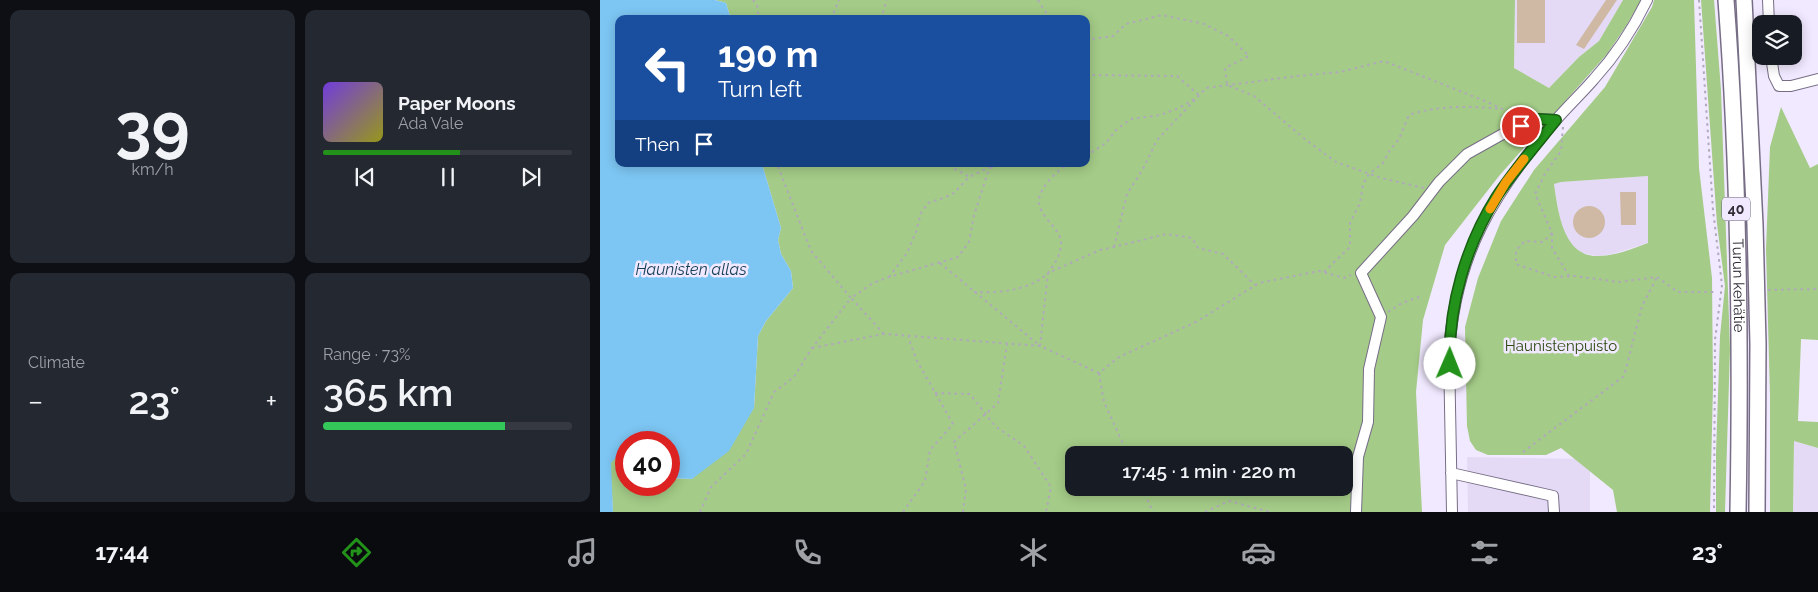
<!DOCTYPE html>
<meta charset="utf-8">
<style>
body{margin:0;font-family:Raleway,sans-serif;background:#242831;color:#f1f3f6;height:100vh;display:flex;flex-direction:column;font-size:19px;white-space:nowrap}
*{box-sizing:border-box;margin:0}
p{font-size:16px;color:#9ea1a6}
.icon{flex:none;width:28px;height:28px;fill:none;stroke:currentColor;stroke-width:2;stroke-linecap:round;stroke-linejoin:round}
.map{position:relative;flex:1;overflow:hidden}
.details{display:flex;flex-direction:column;gap:10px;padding:10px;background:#0d0f14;width:600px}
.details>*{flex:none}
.guide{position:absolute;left:15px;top:15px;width:475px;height:152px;border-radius:10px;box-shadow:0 2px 12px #0003;background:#1a4fa0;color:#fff;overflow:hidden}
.controls{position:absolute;left:1152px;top:15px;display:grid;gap:10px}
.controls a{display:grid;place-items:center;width:50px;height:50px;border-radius:10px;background:#171b24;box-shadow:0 2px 12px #0003;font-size:25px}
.speed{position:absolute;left:15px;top:431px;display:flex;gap:10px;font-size:25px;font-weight:700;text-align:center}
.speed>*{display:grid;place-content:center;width:65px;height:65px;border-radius:50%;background:#171b24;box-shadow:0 2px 12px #0003;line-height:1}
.speed .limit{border:8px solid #d22;background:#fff;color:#111}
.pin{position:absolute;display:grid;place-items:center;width:42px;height:42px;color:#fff;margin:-21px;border:2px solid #fff;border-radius:50%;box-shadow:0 1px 5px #0007}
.me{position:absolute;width:55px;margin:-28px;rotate:1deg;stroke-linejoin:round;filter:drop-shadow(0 0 4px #0008)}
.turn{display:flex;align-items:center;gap:18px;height:105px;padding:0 20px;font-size:22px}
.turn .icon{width:65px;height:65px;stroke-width:2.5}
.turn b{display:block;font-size:35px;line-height:42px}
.then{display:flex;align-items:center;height:48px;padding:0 20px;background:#0003;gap:10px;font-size:19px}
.big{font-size:38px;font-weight:600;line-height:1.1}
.details .card{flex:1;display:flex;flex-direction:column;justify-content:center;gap:8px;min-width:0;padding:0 18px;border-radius:10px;background:#242831}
.details .dial{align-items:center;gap:0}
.dial b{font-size:65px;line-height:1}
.song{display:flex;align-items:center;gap:15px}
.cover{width:60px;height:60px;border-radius:8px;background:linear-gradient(135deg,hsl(260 70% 55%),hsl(60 70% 35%))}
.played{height:5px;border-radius:2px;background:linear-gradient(90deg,#23921a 55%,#363941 55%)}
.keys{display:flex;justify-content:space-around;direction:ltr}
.heat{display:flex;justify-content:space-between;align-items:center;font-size:28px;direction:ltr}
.charge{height:8px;border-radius:4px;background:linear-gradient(90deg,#34c759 73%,#363941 0)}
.details .tiles{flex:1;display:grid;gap:10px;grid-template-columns:repeat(2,1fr)}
.trip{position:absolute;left:465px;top:446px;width:288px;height:50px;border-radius:10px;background:#171b24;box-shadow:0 2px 12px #0003;font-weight:600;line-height:50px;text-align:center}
.menu{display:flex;height:80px;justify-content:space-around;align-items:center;background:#090b0e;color:#9ea1a6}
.menu .icon{width:35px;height:35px}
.menu .current{color:#23921a}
.menu b{font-size:22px;color:#f1f3f6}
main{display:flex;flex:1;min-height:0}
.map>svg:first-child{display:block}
.built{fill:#e4daf6}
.green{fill:#a4cb87;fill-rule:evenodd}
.water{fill:#7dc6f3}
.building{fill:#cfb9a4}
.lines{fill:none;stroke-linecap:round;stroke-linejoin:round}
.minor-casing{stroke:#776e86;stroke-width:12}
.highway-casing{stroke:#776e86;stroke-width:18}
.path{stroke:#afa9bb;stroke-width:2;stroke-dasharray:2.5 4;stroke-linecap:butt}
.minor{stroke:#fff;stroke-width:10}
.highway{stroke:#fff;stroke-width:15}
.route-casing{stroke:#175f11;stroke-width:12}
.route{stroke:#23921a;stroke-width:9}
.slow{stroke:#f59e0b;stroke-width:9}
.labels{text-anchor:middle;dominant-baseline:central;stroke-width:5;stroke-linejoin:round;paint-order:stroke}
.shield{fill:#f1e9ff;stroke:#6a6573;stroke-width:1}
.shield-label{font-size:14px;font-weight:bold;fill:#302d37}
.street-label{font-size:15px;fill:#302d37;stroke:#f1e9ff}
.park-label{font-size:15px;fill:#2d4a10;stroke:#f1e9ff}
.water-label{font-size:16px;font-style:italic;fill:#153e55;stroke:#f1e9ff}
</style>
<main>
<section class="details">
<div class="tiles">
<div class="card dial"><b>39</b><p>km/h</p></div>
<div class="card">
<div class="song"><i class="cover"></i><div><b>Paper Moons</b><p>Ada Vale</p></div></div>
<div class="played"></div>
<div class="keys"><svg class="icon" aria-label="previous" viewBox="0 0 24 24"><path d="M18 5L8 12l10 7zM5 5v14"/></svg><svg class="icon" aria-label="pause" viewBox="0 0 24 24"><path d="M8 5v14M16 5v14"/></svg><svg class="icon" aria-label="next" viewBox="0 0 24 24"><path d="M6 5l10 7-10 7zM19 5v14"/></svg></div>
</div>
<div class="card"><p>Climate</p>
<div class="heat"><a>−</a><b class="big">23°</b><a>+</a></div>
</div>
<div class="card"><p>Range · 73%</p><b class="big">365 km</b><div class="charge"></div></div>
</div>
</section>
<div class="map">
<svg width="1218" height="512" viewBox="0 0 1218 512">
<rect width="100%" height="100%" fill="#f1e9ff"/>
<path class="built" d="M915,0h108l-24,41 -20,16 -30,31 -35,-20z
M1048,176v67l-35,11 -16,2 -16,-3 -13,-12 -8,-21 -6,-36 7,-2z
M1194,441l24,7v64h-25z
M867,457l123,2v53h-122z"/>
<path class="green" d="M115,0h800l-1,68 35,20 30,-31 20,-16 24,-41h18l-15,26 -19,28 -108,122 -54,69 -22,75 -7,72 6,120h-809l-3,-49 15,-16 1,38h43v-7l23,1 62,-71 4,-72 8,-15 27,-33 -2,-17 -10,-17 -3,-14 3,-12 -19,-64h324v-145h-352l-4,-3 -4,-13zM474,455h270v33h-270z
M1054,0h40l5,168 13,110 1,109 -3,125h-93l-4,-22 -52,-42 -15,7h-58l-12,-5 -6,-9 -3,-15 -2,-99 13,-49 23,-57 33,-51 71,-83 47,-80zM1048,176v67c-16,6 -33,13 -50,13 -35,1 -40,-45 -44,-72l7,-2z
M1101,0h13l7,90 9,259 -5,163h-9v-59l4,-117 5,-50 -8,-62z
M1181,107l29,61 8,-4v176l-17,-1 -3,82 20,1v26l-24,-7 -1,71h-23v-117l-4,-146 4,-102z"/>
<path class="water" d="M0,0h115l11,3 4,13 4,3h-115v145h143l19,64 -3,12 3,14 10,17 2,17 -27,33 -8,15 -4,72 -25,43 -37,28 -23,-1v-36h-21l-2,-2 -7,2h-13v5l-15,16 2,49h-13z"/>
<path class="building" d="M917,0h28v43h-28z
M1006,0h11l-33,49 -8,-4z
M1020,192h16v33h-15z
M973 222a16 16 0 1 1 32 0a16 16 0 1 1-32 0Z"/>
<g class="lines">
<g class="minor-casing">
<path id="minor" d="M1168,0l1,24
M1171,56l3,20 5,10h12l27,-7
M851,473l102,23 1,16
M756,512l2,-55 10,-35 1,-53 12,-52 -20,-44 52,-57 26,-34 28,-28 34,-19 28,-13 8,-3 19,1
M852,512l-3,-159c6,-98 44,-160 107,-233 12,-14 26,-27 38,-41 22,-24 39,-50 53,-79"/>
</g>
<g class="highway-casing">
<g id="highway">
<path id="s1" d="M1126,0c13,170 15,341 12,512"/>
<path d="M1144,0l11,225 3,119 -1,168"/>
</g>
</g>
<path class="path" d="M153,0l4,5 2,14
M438,0l6,10 8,9
M1099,0l14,210 9,75 -7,55 -1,172
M231,19l8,-19
M285,19l-2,-7 4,-12
M486,40l27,-4 13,-12 36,-9 42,9 24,12 21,20 -24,12 2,17 27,11 52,44 30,22 45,16 43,10
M486,75l91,1 23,20
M963,127l-2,24 -16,23 -10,20 17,39 -9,9 -18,-1 -9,9v14l38,13 21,-1 43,6 39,-5 21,15h38
M486,156l20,-13 11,-14 14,-10 29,-4 19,-7 19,-11
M350,164l5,5 13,7
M952,233v15l17,28
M514,247l13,-53 16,-25 14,-29 49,-52 91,-12 43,-4 44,-11 101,40 33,15
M340,263l100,83
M724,272l26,-25v-24l10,-20 3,-19 6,-10 14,-11 7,-13 9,-11 10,-24c29,-10 63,-9 93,-6
M289,277l18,-24 9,-21 5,-19 7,-10 18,-6 8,-4 15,-16 23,-11
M1168,290l50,-1
M374,292c24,1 54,-1 73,-18 4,-4 6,-9 9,-13 4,-7 7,-18 3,-26 -6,-12 -21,-21 -20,-36 2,-13 19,-29 29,-35
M788,312l14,-9 20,-7
M284,334l-33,-36 22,-15 16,-6 69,-20 11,-15 5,-27 14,-43 6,-8
M440,346l8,-73 52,-23 14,-3 52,-13 26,4 6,10 25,6 32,31
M212,348l72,-14 156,12 59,27 20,-16 77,-35 63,-39 60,-12 25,7 7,-3
M499,373l5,29 24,53
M335,393l35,1 25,32 29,20 27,41 -5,25
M923,452l101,-76 18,-70 15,-29
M542,488l11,24
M100,512l11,-25 35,-33 28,-62 20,-15 18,-29 39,-50 -40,-47 -34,-87
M303,512l22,-31 5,-31 23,-26 -36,-63 -9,-24
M363,512l3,-23 -12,-47 44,-39 9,-59
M605,512l24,-11 41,11"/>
<use href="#minor" class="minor"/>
<use href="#highway" class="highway"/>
</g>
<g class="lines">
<g class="route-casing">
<path id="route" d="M850,364c-2,-58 16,-119 47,-168 18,-27 39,-51 59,-76l-18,-1 -17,7"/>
</g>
<use href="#route" class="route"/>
<path class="slow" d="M890,209l16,-27 18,-23"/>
</g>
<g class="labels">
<rect class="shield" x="1122" y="197.5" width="28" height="23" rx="4"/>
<g class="shield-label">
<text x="1136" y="209">40</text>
</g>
<g class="street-label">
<text stroke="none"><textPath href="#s1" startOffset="286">Turun kehätie</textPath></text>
</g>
<g class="park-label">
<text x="961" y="346">Haunistenpuisto</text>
</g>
<g class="water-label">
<text x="91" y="269">Haunisten allas</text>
</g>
</g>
</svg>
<div class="controls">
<a><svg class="icon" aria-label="layers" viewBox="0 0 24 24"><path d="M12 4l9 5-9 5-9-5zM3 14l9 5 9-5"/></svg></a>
</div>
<div class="speed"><div class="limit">40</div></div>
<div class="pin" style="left:921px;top:126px;background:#d93025"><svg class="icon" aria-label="arrive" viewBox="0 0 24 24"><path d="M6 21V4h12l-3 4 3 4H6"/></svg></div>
<svg class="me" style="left:850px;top:364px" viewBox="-20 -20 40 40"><circle r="19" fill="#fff"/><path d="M0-13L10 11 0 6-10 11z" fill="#23921a"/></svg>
<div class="trip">17:45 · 1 min · 220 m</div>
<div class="guide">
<div class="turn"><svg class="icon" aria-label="left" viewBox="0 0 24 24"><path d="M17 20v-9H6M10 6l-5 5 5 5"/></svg><div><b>190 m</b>Turn left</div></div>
<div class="then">Then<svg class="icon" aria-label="arrive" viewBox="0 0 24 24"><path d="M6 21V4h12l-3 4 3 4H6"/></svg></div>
</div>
</div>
</main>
<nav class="menu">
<b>17:44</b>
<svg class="icon current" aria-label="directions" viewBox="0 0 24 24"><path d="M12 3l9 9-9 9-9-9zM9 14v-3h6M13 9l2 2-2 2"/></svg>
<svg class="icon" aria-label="music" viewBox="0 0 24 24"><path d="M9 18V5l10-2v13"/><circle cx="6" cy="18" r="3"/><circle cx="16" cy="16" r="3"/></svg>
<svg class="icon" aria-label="phone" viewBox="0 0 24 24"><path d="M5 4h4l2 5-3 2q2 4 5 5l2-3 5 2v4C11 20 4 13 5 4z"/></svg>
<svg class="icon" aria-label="climate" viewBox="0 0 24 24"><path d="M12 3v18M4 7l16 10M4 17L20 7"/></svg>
<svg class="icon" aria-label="car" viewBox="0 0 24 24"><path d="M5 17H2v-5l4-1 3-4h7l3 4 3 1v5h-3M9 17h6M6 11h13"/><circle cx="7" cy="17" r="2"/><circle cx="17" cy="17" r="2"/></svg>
<svg class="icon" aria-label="filters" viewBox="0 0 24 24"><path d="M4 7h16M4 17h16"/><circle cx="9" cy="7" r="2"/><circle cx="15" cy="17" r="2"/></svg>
<b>23°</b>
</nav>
